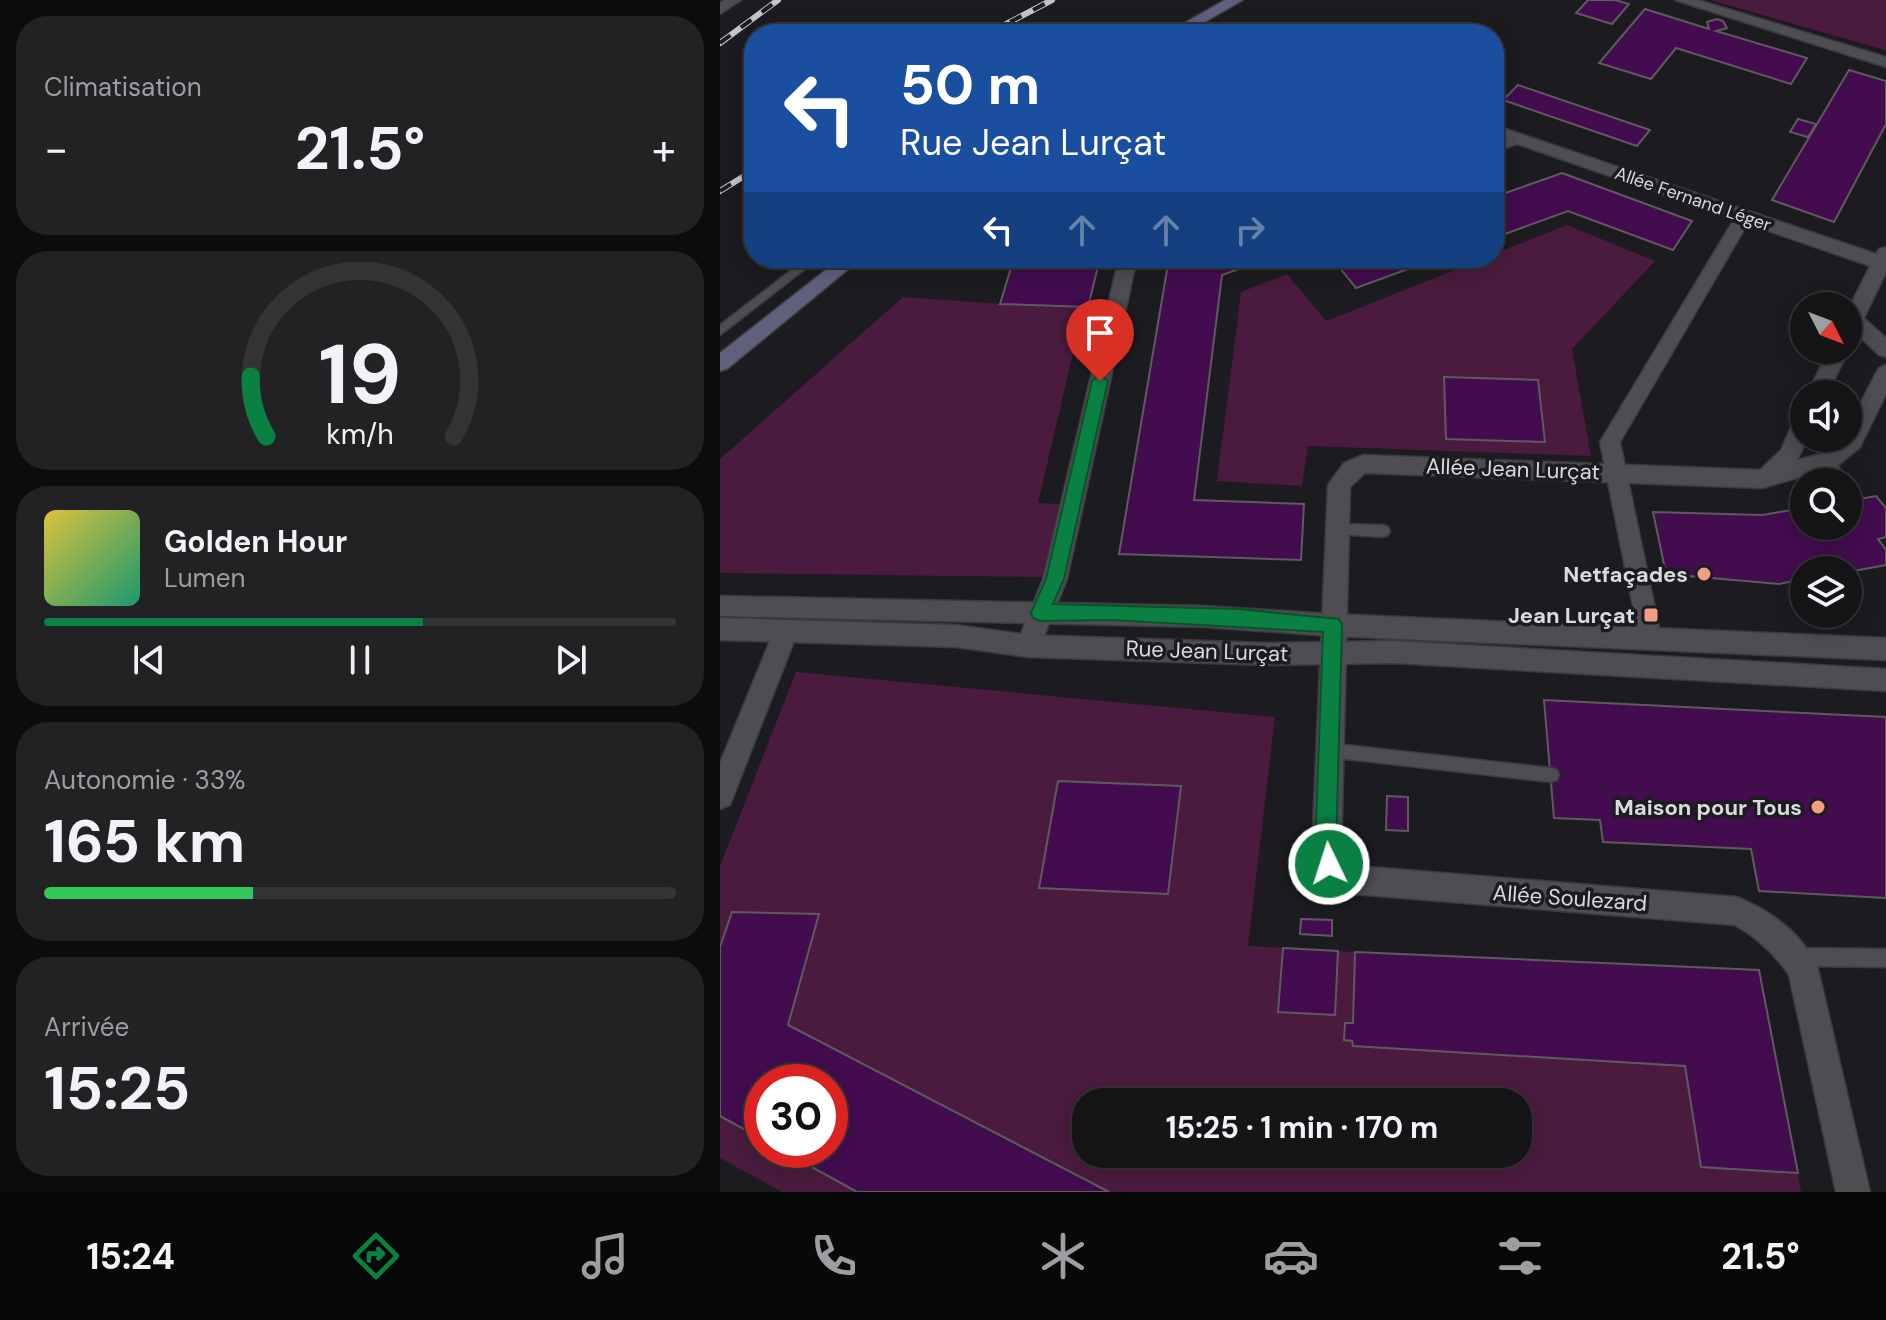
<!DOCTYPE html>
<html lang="fr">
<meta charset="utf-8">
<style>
body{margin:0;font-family:"DM Sans",sans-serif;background:#222124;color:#f1f3f6;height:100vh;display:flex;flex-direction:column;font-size:30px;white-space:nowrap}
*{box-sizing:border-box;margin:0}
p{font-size:26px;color:#9d9ea1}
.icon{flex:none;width:44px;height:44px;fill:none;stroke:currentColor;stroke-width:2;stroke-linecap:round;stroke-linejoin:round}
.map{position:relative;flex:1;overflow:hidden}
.details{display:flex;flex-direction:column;gap:16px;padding:16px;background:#0c0b0d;width:720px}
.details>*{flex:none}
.top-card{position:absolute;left:24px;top:24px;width:760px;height:244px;border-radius:32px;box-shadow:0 4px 20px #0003,0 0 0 2px #343336;background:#1a4fa0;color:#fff;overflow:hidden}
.needle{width:52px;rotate:132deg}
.tools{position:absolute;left:1070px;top:292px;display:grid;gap:16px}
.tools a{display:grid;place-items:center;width:72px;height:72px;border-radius:50%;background:#151417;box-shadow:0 4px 20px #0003,0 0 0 2px #343336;font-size:40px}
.speed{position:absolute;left:24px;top:1064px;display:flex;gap:16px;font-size:40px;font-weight:700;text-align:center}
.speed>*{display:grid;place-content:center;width:104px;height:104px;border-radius:50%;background:#151417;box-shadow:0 4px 20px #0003,0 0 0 2px #343336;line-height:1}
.speed .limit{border:12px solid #d22;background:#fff;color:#111}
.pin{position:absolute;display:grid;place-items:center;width:68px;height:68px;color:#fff;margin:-82px -34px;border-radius:50% 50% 50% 0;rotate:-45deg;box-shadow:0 0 8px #0007}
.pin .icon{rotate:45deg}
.me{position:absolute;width:88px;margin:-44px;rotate:356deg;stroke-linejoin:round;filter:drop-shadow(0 0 6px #0008)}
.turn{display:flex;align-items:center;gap:28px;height:168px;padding:0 24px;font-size:36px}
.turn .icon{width:104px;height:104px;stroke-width:2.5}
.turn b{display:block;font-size:56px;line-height:68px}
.lanes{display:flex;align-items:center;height:76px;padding:0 24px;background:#0003;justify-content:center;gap:40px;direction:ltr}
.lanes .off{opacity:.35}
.big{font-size:60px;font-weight:700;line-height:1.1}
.details .widget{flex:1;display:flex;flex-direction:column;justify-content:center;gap:12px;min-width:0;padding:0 28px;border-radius:32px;background:#222124}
.details .dial{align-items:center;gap:0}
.dial svg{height:208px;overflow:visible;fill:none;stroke:#343336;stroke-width:7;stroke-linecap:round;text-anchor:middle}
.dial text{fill:#f1f3f6;stroke:none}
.song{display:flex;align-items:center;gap:24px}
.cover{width:96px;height:96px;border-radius:12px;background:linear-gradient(135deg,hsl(50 70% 55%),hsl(160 70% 35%))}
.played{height:8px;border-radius:4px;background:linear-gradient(90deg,#0b8043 60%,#343336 60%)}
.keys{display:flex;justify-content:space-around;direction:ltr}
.heat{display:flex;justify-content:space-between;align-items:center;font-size:44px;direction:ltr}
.charge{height:12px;border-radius:6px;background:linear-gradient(90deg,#34c759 33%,#343336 0)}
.trip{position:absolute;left:352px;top:1088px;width:460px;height:80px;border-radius:32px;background:#151417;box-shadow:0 4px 20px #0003,0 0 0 2px #343336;font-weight:700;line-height:80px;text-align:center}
.dock{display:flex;height:128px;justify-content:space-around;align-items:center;background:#080809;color:#9d9ea1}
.dock .icon{width:56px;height:56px}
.dock .on{color:#0b8043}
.dock b{font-size:36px;color:#f1f3f6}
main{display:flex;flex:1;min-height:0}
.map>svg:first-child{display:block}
.green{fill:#4a1b3e;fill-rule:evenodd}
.building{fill:#420c4f;stroke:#5e5b5f;stroke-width:2}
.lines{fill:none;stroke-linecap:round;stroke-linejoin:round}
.service-casing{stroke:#3a393c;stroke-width:3}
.pedestrian-casing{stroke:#3a393c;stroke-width:3}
.minor-casing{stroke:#3a393c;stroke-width:3}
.tertiary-casing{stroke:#3a393c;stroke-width:3}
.secondary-casing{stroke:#3a393c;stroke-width:3}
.service{fill:#4e4d51;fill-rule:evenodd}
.pedestrian{fill:#4e4d51;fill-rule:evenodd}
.minor{fill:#4e4d51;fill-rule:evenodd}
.tertiary{fill:#4e4d51;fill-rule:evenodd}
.secondary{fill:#5f607c;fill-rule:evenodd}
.rail-casing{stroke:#c5c4c7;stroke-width:6}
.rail{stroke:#1c1b1f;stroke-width:4;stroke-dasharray:13;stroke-linecap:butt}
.route{fill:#0b8043;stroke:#07532c;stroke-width:2}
.poi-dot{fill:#f39f85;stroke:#1c1b1f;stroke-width:3}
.labels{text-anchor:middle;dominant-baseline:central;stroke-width:7;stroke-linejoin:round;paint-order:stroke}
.far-street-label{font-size:18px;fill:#dad9dc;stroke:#1c1b1f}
.street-label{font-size:22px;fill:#dad9dc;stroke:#1c1b1f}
.poi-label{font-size:22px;font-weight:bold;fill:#dad9dc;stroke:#1c1b1f;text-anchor:end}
</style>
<main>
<section class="details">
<div class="widget"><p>Climatisation</p>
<div class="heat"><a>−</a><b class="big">21.5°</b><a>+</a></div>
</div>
<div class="widget dial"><svg viewBox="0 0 100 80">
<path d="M14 69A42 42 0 1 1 86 69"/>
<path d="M14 69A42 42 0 0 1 8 46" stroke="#0b8043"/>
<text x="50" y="56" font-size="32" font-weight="700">19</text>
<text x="50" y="72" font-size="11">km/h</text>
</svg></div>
<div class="widget">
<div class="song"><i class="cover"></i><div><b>Golden Hour</b><p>Lumen</p></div></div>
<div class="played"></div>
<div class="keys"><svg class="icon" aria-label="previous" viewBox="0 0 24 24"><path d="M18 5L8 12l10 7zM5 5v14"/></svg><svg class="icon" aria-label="pause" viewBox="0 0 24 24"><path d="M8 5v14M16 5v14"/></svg><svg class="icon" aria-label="next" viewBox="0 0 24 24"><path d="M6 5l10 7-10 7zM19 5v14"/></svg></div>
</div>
<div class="widget"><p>Autonomie · 33%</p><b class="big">165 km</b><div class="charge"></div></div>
<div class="widget"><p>Arrivée</p><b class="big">15:25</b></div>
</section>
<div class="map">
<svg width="1166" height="1192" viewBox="0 0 1166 1192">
<rect width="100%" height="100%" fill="#1c1b1f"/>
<path class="green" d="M990,0h176v49l-1,1z
M847,225l88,36 -83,88 19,107 -283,-10 -6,40 -85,-5 24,-189 46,-18 39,47 159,-63h9v-4z
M183,297l97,7 88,3 -13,38 -37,158 23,1 -19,73 -322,-4v-114z
M76,672l479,45 -27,229 107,6 -2,94 332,20 16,101 97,6 3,19h-692l-321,-167 30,-111 -86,-2 -12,35v-81zM366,1102h432v52h-432z
M0,1116l42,23v11h19l76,42h-75l-62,-34z"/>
<path class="building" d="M868,0h27l14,4 -17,20 -36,-11z
M925,9l64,20 -2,-7 10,-3 6,2 4,7 -11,3 91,27 -16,26 -115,-36 -25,31 -52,-16z
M1129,70l37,11v43l-52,98 -62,-22z
M798,85l132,45 -13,16 -134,-46z
M1078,119l18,5 -8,13 -18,-5z
M842,173l130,48 -19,29 -105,-39 -74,27v-41z
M294,258h86l-12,49 -88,-3z
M449,258h101l-48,17 -28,225 110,4 -3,56 -182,-6z
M612,258h106l-82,30z
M724,377l94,3 7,62 -99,-3z
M1156,496l10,12v29l-8,2 8,11v15l-38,7 -44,-2v9l-25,5 -113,-10 -13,-62 109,3 42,-7v18h44v-25z
M824,700l342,17v181l-127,-7 -8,-42 -148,-7 -3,-22 -46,-2z
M338,781l123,5 -13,108 -129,-6z
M667,796l21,1v34l-22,-1z
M12,912l87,2 -31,111 321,167h-252l-76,-42h49v-68h-68v57l-42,-23v-169z
M581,919l31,1v16l-32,-2z
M563,948l55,3 -3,64 -57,-3z
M635,952l404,18 39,203 -97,-6 -16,-101 -332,-20 -1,-5 -8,-1 1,-17h8z"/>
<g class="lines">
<g class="service-casing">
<path id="service" d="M803,136l5,3 -2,2 -32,11v-6z
M87,258h12l-99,77v-10z
M1108,456l5,1 14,25h-13l-12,-21z
M1128,488l5,1 6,11 -2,4h-9z
M616,524l47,1 5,2 2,4 -2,4 -5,2 -47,-3 -5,-1 -2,-4 2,-4z
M608,743l223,25 6,2 2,5 -2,5 -6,2 -223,-25 -5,-2 -3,-5 3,-5z
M1076,948l90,1v18l-90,-1 -6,-3 -3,-6 3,-6z"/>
</g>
<g class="pedestrian-casing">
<path id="pedestrian" d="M1024,211l8,5 -132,226 41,195 -3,7 -8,3 -8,-3 -3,-7 -39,-195 136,-226z"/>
</g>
<g class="minor-casing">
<path id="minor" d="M4,0h17l-21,14v-11z
M955,0h23l188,57v10z
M774,125l382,129 3,-5 7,-2v25l-22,46 22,20v19l-7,-2 -23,-22 -8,4v-27l22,-44 -376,-130z
M399,258h18l-70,321 -30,75 -9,3 -9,-3 -3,-8 27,-67z
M1128,348l1,2 -22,44h-20l22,-44z
M1166,365v29l-26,53 -24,20 -74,21 -397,-15 -15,14 -9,369 16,10 380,31c34,14 66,37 81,72l52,223h-34l-47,-217c-14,-21 -32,-37 -54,-50l-382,-31 -34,-20 -7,-24 16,-365 16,-22 19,-8 397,15 21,-20 15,-34 8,-2v24h4l-11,22 24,-6 20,-16h7v-10l28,-55 3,-5z
M66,620l9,3 3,8 -68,174 -10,4v-46l54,-132 3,-8z"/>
</g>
<g class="tertiary-casing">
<path id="tertiary" d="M0,596l485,10 127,8 554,24v22l-554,-24 -127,-9 -485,-11z
M0,618l236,7 72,10 240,8 126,-2 492,28v22l-492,-28 -126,2 -240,-8 -72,-10 -236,-7z"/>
</g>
<g class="secondary-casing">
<path id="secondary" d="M505,0h18l-59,34h-19z
M121,258h21l-135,111 -7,2v-18z"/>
</g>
<use href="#service" class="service"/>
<use href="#pedestrian" class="pedestrian"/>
<use href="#minor" class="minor"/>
<use href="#tertiary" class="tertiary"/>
<use href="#secondary" class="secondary"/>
<g class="rail-casing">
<path id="rail" d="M267,34l65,-34
M0,43l58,-43
M0,191l34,-21"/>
</g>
<use href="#rail" class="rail"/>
</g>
<path class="route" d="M380,375l8,6 -44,198 -11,25 185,5 101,10 3,6 -6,225 4,14 -3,7 -8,3 -7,-3 -7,-21 8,-218 -212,-12 -71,1 -7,-3 -2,-5 15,-34 46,-198z"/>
<g class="poi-dot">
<circle cx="984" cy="574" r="8"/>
<rect x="923" y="607" width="16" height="16" rx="4"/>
<circle cx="1098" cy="807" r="8"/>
</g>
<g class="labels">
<g class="far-street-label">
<text transform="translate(973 199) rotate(19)">Allée Fernand Léger</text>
</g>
<g class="street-label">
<text transform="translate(793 469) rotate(2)">Allée Jean Lurçat</text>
<text transform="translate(487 651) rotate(2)">Rue Jean Lurçat</text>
<text transform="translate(850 898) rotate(4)">Allée Soulezard</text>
</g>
<g class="poi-label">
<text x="968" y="574">Netfaçades</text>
<text x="915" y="615">Jean Lurçat</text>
<text x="1082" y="807">Maison pour Tous</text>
</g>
</g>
</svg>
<div class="tools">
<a><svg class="needle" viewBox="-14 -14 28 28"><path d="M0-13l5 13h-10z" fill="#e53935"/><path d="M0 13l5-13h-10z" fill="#9d9ea1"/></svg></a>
<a><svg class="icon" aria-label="sound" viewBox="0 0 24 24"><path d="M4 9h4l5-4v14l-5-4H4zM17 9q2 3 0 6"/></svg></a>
<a><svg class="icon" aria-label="search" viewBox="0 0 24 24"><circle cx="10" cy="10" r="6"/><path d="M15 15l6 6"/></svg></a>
<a><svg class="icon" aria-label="layers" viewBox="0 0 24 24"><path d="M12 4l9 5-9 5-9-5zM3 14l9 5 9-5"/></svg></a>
</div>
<div class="speed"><div class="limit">30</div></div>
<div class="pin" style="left:380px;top:381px;background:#d93025"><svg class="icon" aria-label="arrive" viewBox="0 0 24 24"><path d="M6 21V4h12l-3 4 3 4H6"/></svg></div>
<svg class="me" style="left:609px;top:864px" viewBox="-20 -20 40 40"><circle r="17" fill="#0b8043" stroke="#fff" stroke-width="3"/><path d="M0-11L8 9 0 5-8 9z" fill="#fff"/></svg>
<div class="trip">15:25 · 1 min · 170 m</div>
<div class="top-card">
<div class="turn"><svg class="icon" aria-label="left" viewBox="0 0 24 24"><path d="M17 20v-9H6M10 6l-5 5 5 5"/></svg><div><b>50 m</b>Rue Jean Lurçat</div></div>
<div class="lanes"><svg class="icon" aria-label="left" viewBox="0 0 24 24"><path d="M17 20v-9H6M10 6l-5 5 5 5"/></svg><svg class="icon off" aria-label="ahead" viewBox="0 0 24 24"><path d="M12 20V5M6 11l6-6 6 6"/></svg><svg class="icon off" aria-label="ahead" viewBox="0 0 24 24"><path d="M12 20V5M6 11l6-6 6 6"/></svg><svg class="icon off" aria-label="right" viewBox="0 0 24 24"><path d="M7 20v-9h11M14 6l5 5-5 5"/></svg></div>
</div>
</div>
</main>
<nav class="dock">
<b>15:24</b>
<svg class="icon on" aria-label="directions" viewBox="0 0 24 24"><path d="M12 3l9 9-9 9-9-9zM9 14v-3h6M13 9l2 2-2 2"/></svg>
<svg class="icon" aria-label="music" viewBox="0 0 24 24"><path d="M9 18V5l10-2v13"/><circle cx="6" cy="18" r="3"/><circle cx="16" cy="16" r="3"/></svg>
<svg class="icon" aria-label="phone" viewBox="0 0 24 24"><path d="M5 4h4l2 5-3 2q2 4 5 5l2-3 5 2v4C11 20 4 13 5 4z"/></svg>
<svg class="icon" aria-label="climate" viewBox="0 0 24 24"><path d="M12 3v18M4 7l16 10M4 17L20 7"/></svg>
<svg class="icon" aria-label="car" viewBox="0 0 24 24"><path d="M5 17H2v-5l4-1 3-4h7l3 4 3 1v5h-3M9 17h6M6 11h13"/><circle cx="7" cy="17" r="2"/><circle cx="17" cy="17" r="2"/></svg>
<svg class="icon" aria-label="filters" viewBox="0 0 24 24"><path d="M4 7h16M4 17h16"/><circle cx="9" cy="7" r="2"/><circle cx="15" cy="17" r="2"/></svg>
<b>21.5°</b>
</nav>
